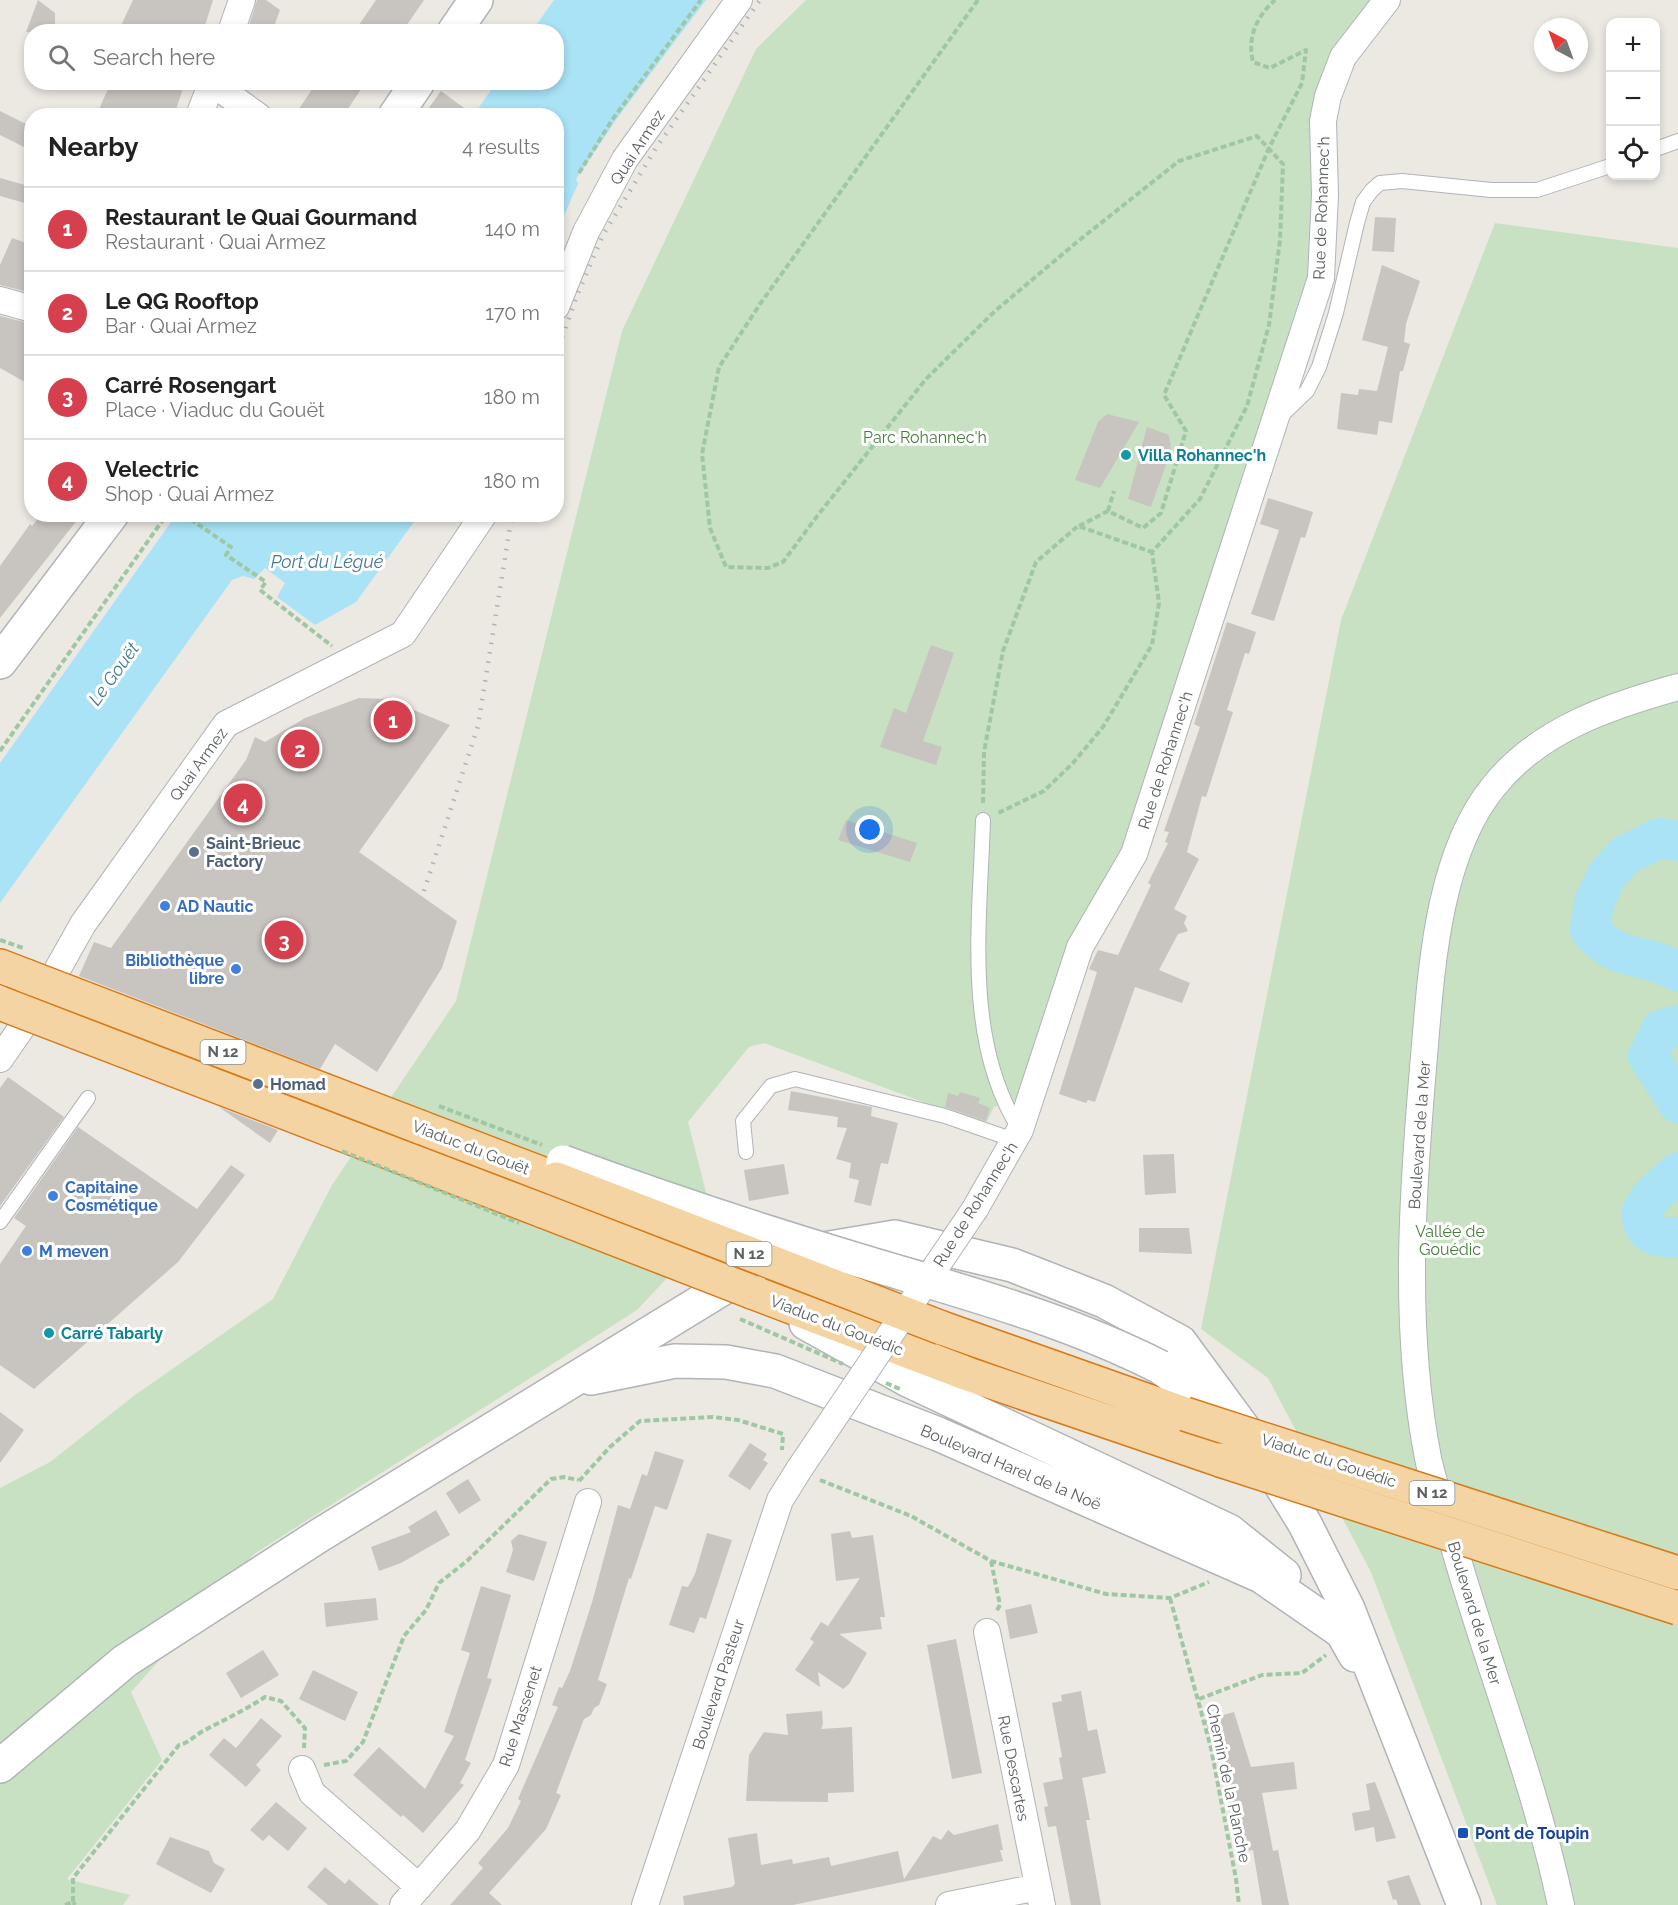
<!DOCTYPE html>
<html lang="en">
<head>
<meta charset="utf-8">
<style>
  :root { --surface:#fff; --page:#f6f6f6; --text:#222; --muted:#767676; --line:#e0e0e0; --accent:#d63f4e }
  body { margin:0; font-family:Raleway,sans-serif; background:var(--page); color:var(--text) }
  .controls { position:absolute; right:18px; top:18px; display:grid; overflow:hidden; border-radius:12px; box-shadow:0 3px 9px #0003 }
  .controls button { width:54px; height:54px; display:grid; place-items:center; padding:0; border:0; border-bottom:2px solid var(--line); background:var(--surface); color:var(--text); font:30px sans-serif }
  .compass { position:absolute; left:1534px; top:18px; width:54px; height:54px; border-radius:50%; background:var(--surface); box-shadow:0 3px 9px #0003; rotate:319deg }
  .you { position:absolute; left:870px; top:830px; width:21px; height:21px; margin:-15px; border:4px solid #fff; border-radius:50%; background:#1a73e8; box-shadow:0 0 0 9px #1a73e833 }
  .badge { display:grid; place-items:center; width:39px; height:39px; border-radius:50%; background:var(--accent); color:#fff; font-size:20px; font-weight:700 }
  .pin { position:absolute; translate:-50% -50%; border:3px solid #fff; box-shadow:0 2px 6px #0006 }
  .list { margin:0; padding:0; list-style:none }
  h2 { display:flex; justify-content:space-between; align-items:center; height:78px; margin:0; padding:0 24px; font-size:26px }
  h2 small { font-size:20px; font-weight:400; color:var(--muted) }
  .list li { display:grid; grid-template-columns:39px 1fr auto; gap:18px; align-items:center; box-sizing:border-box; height:84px; padding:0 24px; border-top:2px solid var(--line) }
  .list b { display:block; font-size:22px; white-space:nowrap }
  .list p { margin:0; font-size:20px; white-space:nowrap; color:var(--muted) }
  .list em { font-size:20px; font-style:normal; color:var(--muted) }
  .icon { flex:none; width:33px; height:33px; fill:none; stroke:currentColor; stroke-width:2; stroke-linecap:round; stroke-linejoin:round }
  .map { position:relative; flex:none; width:1678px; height:1905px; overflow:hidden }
  .search { position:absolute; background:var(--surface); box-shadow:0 3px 9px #0003; left:24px; top:24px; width:540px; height:66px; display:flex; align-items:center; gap:15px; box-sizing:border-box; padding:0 21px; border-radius:24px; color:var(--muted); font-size:22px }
  .panel { position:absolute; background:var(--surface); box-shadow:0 3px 9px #0003; left:24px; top:108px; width:540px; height:414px; border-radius:24px }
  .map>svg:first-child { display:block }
  .green { fill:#c7e1c2 }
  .water { fill:#aae2f6 }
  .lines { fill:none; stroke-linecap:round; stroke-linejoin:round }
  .river { stroke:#aae2f6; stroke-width:40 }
  .building { fill:#c8c4c0 }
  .service-casing { stroke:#b0b4b7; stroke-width:16 }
  .minor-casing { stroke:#b0b4b7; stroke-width:28 }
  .tertiary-casing { stroke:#b0b4b7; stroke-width:36 }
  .secondary-casing { stroke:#b0b4b7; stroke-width:36 }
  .trunk-casing { stroke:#d87a18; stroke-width:36 }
  .path { stroke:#9fc7a3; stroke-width:4; stroke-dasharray:6 3; stroke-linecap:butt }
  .service { stroke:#fff; stroke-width:14 }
  .minor { stroke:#fff; stroke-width:26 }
  .tertiary { stroke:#fff; stroke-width:33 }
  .secondary { stroke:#fff; stroke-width:33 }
  .trunk { stroke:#f4d4a2; stroke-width:33 }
  .rail { stroke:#b1b2b2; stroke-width:4.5; stroke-dasharray:1.5 8; stroke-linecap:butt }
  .minor-bridge-casing { stroke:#b0b4b7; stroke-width:28; stroke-linecap:butt }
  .secondary-bridge-casing { stroke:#b0b4b7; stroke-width:36; stroke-linecap:butt }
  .trunk-bridge-casing { stroke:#d87a18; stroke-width:36; stroke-linecap:butt }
  .path-bridge { stroke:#9fc7a3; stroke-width:4; stroke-dasharray:6 3; stroke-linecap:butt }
  .minor-bridge { stroke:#fff; stroke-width:26 }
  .secondary-bridge { stroke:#fff; stroke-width:33 }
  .trunk-bridge { stroke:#f4d4a2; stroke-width:33 }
  .culture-dot { fill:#0f9aa8; stroke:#fff; stroke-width:2 }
  .service-dot { fill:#5c6f8a; stroke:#fff; stroke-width:2 }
  .shop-dot { fill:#3f7fe0; stroke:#fff; stroke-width:2 }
  .transit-dot { fill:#1a4fb4; stroke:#fff; stroke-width:2 }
  .labels { text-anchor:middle; stroke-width:6; stroke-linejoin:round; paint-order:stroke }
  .shield { fill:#fff; stroke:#8c9091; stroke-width:1.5 }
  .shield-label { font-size:15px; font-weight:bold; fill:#5b6062 }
  .street-label { font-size:16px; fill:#5b6062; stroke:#fff }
  .park-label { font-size:16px; fill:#467f3d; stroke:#fff }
  .culture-label { font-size:16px; font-weight:bold; fill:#0d838f; stroke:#fff; text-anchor:start }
  .service-label { font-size:16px; font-weight:bold; fill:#4e5e75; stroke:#fff; text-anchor:start }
  .shop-label { font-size:16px; font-weight:bold; fill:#366cbe; stroke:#fff; text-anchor:start }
  .transit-label { font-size:16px; font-weight:bold; fill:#164399; stroke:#fff; text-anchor:start }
  .water-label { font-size:18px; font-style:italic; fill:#437995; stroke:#fff }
</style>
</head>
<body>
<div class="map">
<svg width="1678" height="1905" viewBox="0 0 1678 1905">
  <rect width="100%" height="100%" fill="#ece9e3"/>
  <path class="green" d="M806,0H1378L1321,81L1312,112L1316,199L1311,284L1128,839L1065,952L1018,1100L994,1107L985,1125L764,1043L749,1047L688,1122L715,1227L637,1310L254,1554L131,1692L162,1760L67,1879L130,1895L123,1905H0V1488L50,1462L135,1395L273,1299L332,1185L456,1001L622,331L756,49Z
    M1495,223L1678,248V1905H1497L1371,1572L1268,1378L1201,1329L1341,620Z"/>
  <path class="water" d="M554,0H706L618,117L576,179L578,184L557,231L556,116H473L496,83L556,82V32L532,31Z
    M176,515H419L356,602L315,625L277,597L285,583L265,568L254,579L243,576L232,580L0,903V763Z"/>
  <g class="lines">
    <path class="river" d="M1678,841L1660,838L1625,855L1607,875L1594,903L1590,930C1621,966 1643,950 1678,972
      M1678,1025L1661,1030L1648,1056L1678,1103
      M1678,1172L1651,1197L1641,1213C1644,1236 1657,1238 1678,1237"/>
  </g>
  <path class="building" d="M38,0L55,13V32H26Z
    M133,0H213L203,32H118Z
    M257,0H266L280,10L272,32H247Z
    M376,0H424L402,32H354Z
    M111,82H185L174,116H96Z
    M317,82H366L343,116H294Z
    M441,91L475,116H423Z
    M0,111L32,127V151L0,135Z
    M0,178L32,187V205L0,196Z
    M1375,217L1396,218L1394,252L1372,251Z
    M12,238L32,245V293L0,285V265Z
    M1382,265L1420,281L1406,324L1404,342L1410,344L1403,371H1400L1392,423L1379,421L1377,435L1337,429L1341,393L1358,395L1359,389L1377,391L1388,347L1362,340Z
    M0,316L32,324V386L0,368Z
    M1107,414L1139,422L1100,488L1075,480L1098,422Z
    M1147,427L1169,435L1171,450L1151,507L1128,499Z
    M1268,498L1313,512L1305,538L1301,537L1274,621L1251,614L1279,530L1260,524Z
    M42,514H82L0,618V566L30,524L32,526Z
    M1227,622L1256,632L1249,654L1245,653L1227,710L1233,712L1206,797L1202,796L1187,852L1199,859L1174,909L1187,916L1184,923L1188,931L1178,934L1159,970L1190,983L1182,1003L1135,987L1095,1102L1088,1100L1086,1103L1059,1094L1097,972L1089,969L1098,950L1118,955L1151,885L1148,883L1168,843L1165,842L1169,832L1164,831L1200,727L1194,724Z
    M931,645L954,653L923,741L942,747L936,765L880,747L894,708L906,713Z
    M359,698L387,699L450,725L359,852L457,921L442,968L377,1072L335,1044L320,1069L79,976L94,942L111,948L246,760L255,737L265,742L305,718Z
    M846,820L917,843L910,862L838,840Z
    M8,1077L64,1117L0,1206V1088Z
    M791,1091L872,1107L871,1116L898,1123L888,1164L881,1163L871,1206L854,1202L859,1180L849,1178L851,1163L836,1159L847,1128L837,1127L838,1117L788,1110Z
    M960,1092L980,1098L978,1103L990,1108L986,1121L945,1107L948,1093L958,1096Z
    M219,1107L278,1130L270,1143Z
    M78,1127L197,1209L231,1165L245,1175L178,1262L34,1389L0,1365V1264L26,1226L14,1218Z
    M1174,1154L1176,1193L1145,1195L1143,1155Z
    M784,1164L789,1194L749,1201L744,1170Z
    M1139,1228H1189L1192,1254L1139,1252Z
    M0,1412L24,1430L0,1463Z
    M750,1443L767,1454L763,1460L768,1463L750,1490L728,1476Z
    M655,1451L684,1460L667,1510L655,1506L631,1579L629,1578L598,1680L607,1684L599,1705L594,1708L591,1715L584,1719L556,1793L561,1795L546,1829L489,1893L502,1905H450L483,1868L478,1863L508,1828L521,1801L518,1799L558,1707L552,1705L559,1687L562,1688L570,1671L593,1599L618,1505L630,1509L642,1474L647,1476Z
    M468,1479L481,1500L459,1514L446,1493Z
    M436,1510L450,1535L401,1563L379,1571L371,1547L411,1532L408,1527Z
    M850,1531L852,1538L873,1535L885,1617H880L882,1629L839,1634L867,1653L849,1684L843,1689L818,1672L820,1687L795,1670L814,1642L810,1639L821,1622L828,1626L860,1578L836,1581L831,1534Z
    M707,1533L732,1540L706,1619L700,1617L694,1633L669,1625L682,1586L688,1587L695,1574Z
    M519,1534L547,1542L534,1581L506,1572L513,1550L511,1541Z
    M481,1586L511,1595L487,1678L492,1679L465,1760L471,1763L460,1783L464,1785L423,1833L403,1815L401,1817L353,1775L379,1747L425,1789L454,1736L444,1732L470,1653L461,1650Z
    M376,1598L378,1620L326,1627L324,1603Z
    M1031,1604L1038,1633L1010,1639L1005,1610Z
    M956,1639L982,1773L952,1779L927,1645Z
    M263,1650L279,1675L241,1698L226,1673Z
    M313,1670L358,1692L345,1721L299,1699Z
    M1081,1691L1088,1731L1097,1729L1106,1773L1082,1778L1090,1820H1086L1101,1905H1071L1056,1826L1048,1827L1044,1807L1048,1806L1043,1783L1063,1779L1059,1758L1062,1757L1052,1703L1062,1701L1061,1695Z
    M822,1711L823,1724L821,1729L852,1727L854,1792L828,1793V1802L746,1801L749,1755L764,1732L788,1735L786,1714Z
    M1234,1712L1251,1767L1294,1762L1297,1789L1262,1793L1273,1851L1278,1850L1289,1905H1262L1253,1850L1237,1853L1224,1778L1205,1720Z
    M261,1718L282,1736L256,1765L261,1770L246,1787L209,1755L224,1738L236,1748Z
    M1375,1782L1391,1824L1396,1838L1376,1842L1374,1827L1355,1831L1352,1813L1370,1810L1366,1784Z
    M276,1802L307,1828L288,1851L269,1835L263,1841L250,1830Z
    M998,1824L1003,1850H1000L1003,1861L793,1905H684L683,1896L732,1887L735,1884L728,1838L757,1833L761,1865L792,1859L793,1864L829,1857L831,1866L898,1851L904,1879L933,1836L941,1840L948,1830L954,1835Z
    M170,1837L209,1851L214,1863L225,1869L211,1893L156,1864Z
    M325,1867L345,1884L349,1879L379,1905H328L307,1887Z
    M1409,1875L1421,1905H1398L1396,1899L1393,1900L1387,1881Z"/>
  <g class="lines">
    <g class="service-casing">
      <path id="service" d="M1656,149L1678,141
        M1282,415L1307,391L1319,367L1336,313L1357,223L1363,202L1372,190L1380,183L1402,181L1491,190H1537L1610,166
        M983,820C980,921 963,1041 1020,1130
        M746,1152L743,1121L771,1086L795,1079L945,1116L1014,1140
        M0,1222L88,1098"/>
    </g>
    <g class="minor-casing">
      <path id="minor" d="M231,32L242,0
        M212,83L258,116
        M199,116L212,82
        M0,300L32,309
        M556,307L586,232L625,159L739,0
        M0,1059L38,1004L83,924L226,724L403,634L484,514
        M975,1209L1020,1130L1080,947L1134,854L1321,278L1325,195L1323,121L1328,96L1343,57L1387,0
        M987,1632L1042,1905
        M302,1769L312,1793L419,1887
        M403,1905L468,1830L506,1765L588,1502
        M645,1905L780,1500L800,1468
        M949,1905L1038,1887
        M1561,1905C1536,1787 1491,1673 1457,1557C1448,1524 1435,1491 1428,1458C1403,1329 1412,1198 1423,1068C1431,979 1435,858 1494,786C1540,729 1610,706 1678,687"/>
    </g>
    <g class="tertiary-casing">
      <path id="tertiary" d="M454,32L476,0
        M395,116L418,82
        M0,662L112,514"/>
    </g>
    <g class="secondary-casing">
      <path id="secondary" d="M812,1251L895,1237L1012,1265L1104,1301L1180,1342L1258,1448L1305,1524L1348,1609L1464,1905
        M806,1323L908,1380L1229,1531L1284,1575
        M1160,1367L1181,1382L1219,1430
        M591,1378L675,1361L726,1362L775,1371L938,1434L1261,1576L1342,1632L1355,1655
        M0,1766L125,1661L320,1535L751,1271"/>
    </g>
    <g class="trunk-casing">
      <path id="trunk" d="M0,966L26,976
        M420,1127L556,1179
        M328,1129L543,1211
        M752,1292L968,1374L1220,1460
        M942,1328L1185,1414"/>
    </g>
    <path class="path" d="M978,0L760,304L719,367L702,454L710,528L726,567L768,568L783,562L818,515L926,379L995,311L1077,242L1179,161L1257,136L1283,164L1280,240L1269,325L1247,406L1200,499L1152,552L1159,603L1152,645L1103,727L1073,763L1044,791L996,814
      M579,173L612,120L701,0
      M1108,511L1114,491
      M183,514L231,547L226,555L266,582L260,590L332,646
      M1079,526L1108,511L1143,528L1161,513L1186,431L1164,395L1269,148L1302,83L1306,50L1270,68L1253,62C1247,38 1256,17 1275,0
      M0,751L167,514
      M983,803L984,752L1003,651L1036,562L1078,526L1152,552
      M820,1480L911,1516L991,1561L1106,1594L1170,1598L1209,1582
      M579,1481L610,1447L640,1421L713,1417L738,1420L783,1434L782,1450
      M991,1561L1000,1605L996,1612
      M1170,1598L1211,1748L1236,1879L1239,1905
      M1199,1699L1262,1675L1302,1673L1326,1655
      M324,1765L346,1761L363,1742L404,1636L426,1610L439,1583L467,1561L551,1479L564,1477L578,1480
      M73,1902V1878L179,1745C189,1743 194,1736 203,1731C224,1720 245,1710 265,1697L281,1701L305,1728L304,1748
      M65,1905L73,1902L75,1905"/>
    <use href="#service" class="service"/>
    <use href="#minor" class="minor"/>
    <use href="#tertiary" class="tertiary"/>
    <use href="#secondary" class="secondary"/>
    <use href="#trunk" class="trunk"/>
    <path class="rail" d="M556,355L576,298L603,235L656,148L760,0
      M424,891L478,726L512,514"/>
    <g class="minor-bridge-casing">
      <path id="minor-bridge" d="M800,1468L975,1209"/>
    </g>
    <g class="secondary-bridge-casing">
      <path id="secondary-bridge" d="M563,1162C658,1197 754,1229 851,1258C956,1290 1061,1317 1160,1367"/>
    </g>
    <g class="trunk-bridge-casing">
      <path id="trunk-bridge" d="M26,976L420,1127
        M0,1003L328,1129
        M556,1179L942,1328
        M543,1211L752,1292
        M1185,1414L1678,1573
        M1220,1460L1678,1608"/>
    </g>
    <path class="path-bridge" d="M0,940L23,948
      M439,1106L542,1145
      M342,1151L519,1223
      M740,1319L843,1364
      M886,1383L902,1390"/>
    <use href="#minor-bridge" class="minor-bridge"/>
    <use href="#secondary-bridge" class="secondary-bridge"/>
    <use href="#trunk-bridge" class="trunk-bridge"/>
  </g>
  <g class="culture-dot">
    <circle cx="1126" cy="455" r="6"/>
    <circle cx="49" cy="1333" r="6"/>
  </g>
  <g class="service-dot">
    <circle cx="194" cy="852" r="6"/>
    <circle cx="258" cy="1084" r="6"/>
  </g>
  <g class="shop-dot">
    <circle cx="165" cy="906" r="6"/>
    <circle cx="236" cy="969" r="6"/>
    <circle cx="53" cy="1196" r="6"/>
    <circle cx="27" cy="1251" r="6"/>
  </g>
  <rect class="transit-dot" x="1457" y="1827" width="12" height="12" rx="3"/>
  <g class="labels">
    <g class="shield">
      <rect x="200.5" y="1040" width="45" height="24" rx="4.5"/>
      <rect x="726.5" y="1242" width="45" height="24" rx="4.5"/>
      <rect x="1409.5" y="1481" width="45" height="24" rx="4.5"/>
    </g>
    <g class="shield-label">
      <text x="223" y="1057">N 12</text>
      <text x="749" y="1259">N 12</text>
      <text x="1432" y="1498">N 12</text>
    </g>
    <g class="street-label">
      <text transform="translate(637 147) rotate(-57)" y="6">Quai Armez</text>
      <text transform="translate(1321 208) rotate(-88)" y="6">Rue de Rohannec'h</text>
      <text transform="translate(1165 760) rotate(-72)" y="6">Rue de Rohannec'h</text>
      <text transform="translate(198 764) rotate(-54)" y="6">Quai Armez</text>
      <text transform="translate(1419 1135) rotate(-86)" y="6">Boulevard de la Mer</text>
      <text transform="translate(471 1147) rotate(21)" y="6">Viaduc du Gouët</text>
      <text transform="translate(975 1204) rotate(-58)" y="6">Rue de Rohannec'h</text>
      <text transform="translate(837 1325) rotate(21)" y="6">Viaduc du Gouédic</text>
      <text transform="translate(1329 1460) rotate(18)" y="6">Viaduc du Gouédic</text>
      <text transform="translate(1011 1467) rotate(23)" y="6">Boulevard Harel de la Noë</text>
      <text transform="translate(1475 1613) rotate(73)" y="6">Boulevard de la Mer</text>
      <text transform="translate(718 1684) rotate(-72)" y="6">Boulevard Pasteur</text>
      <text transform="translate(520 1716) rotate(-72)" y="6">Rue Massenet</text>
      <text transform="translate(1014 1768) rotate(79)" y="6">Rue Descartes</text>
      <text transform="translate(1229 1783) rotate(78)" y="6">Chemin de la Planche</text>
    </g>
    <g class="park-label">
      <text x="925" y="443">Parc Rohannec'h</text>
      <text x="1450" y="1237">Vallée de<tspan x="1450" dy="18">Gouédic</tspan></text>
    </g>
    <g class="culture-label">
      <text x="1138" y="461">Villa Rohannec'h</text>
      <text x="61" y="1339">Carré Tabarly</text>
    </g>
    <g class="service-label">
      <text x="206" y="849">Saint-Brieuc<tspan x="206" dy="18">Factory</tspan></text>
      <text x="270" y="1090">Homad</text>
    </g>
    <g class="shop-label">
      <text x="177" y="912">AD Nautic</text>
      <text x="224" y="966" text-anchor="end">Bibliothèque<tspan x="224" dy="18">libre</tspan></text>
      <text x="65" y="1193">Capitaine<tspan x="65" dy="18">Cosmétique</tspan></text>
      <text x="39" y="1257">M meven</text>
    </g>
    <g class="transit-label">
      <text x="1475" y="1839">Pont de Toupin</text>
    </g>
    <g class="water-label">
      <text x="327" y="568">Port du Légué</text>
      <text transform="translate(114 674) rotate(-54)" y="6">Le Gouët</text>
    </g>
  </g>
</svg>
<div class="controls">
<button>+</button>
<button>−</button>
<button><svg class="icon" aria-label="locate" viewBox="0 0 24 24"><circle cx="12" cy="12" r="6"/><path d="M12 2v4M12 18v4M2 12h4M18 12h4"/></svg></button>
</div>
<svg class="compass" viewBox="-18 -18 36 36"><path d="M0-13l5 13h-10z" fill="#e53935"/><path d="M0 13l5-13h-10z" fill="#767676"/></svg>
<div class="you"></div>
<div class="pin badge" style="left:393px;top:720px">1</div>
<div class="pin badge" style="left:300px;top:749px">2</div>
<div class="pin badge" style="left:284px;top:940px">3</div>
<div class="pin badge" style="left:243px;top:803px">4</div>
<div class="search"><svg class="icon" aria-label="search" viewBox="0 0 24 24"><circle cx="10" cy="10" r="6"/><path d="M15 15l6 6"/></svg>Search here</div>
<section class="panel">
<h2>Nearby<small>4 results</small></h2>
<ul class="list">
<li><span class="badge">1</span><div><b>Restaurant le Quai Gourmand</b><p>Restaurant · Quai Armez</p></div><em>140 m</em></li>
<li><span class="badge">2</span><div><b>Le QG Rooftop</b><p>Bar · Quai Armez</p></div><em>170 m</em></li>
<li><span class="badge">3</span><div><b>Carré Rosengart</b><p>Place · Viaduc du Gouët</p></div><em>180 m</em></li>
<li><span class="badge">4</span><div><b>Velectric</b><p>Shop · Quai Armez</p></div><em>180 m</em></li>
</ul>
</section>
</div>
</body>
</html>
